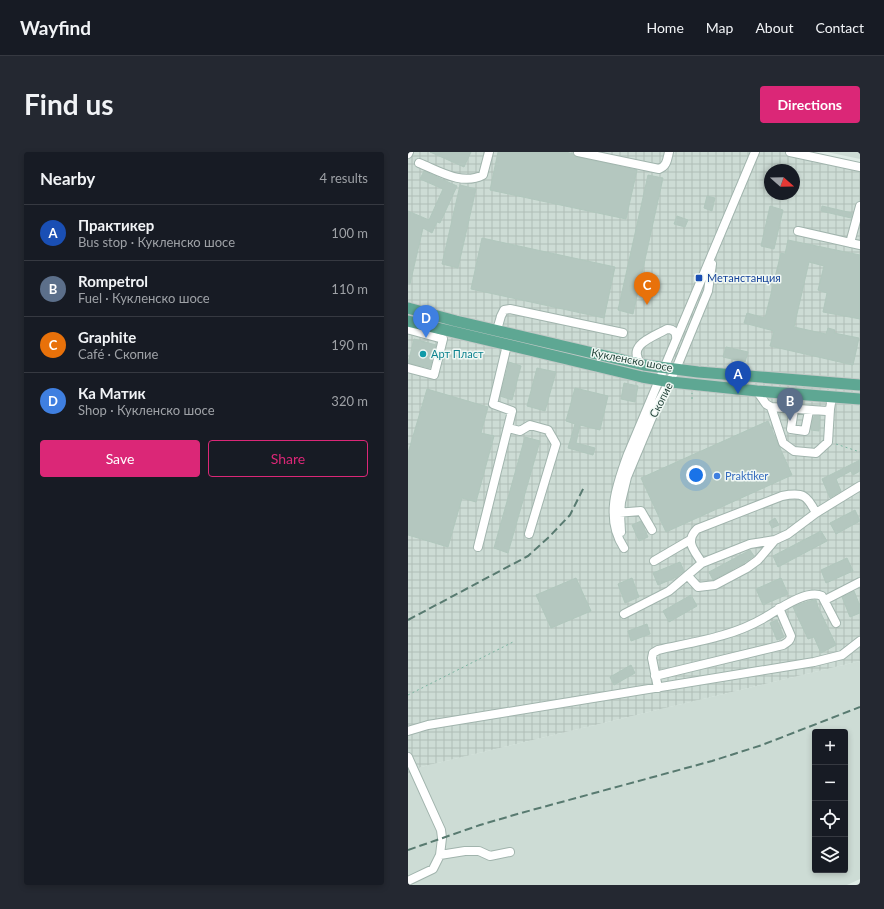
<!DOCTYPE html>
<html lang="en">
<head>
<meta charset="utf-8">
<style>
  :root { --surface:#171b24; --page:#242831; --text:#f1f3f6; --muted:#9ea1a6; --line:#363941; --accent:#db2777 }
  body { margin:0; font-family:Lato,sans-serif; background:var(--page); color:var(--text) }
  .controls { position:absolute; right:12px; bottom:12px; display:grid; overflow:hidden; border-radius:4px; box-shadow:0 2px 6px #0003 }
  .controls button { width:36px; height:36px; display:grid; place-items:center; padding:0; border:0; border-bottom:1px solid var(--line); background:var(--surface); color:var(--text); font:20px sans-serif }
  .compass { position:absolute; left:356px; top:12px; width:36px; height:36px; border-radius:50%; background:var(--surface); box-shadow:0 2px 6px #0003; rotate:110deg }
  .you { position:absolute; left:288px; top:323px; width:14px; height:14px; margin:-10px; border:3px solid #fff; border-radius:50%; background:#1a73e8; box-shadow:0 0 0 6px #1a73e833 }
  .badge { display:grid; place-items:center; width:26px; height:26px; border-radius:50%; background:var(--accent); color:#fff; font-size:13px; font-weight:700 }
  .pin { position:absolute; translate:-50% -33px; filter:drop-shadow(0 1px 2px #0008) }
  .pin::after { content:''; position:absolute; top:21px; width:14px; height:12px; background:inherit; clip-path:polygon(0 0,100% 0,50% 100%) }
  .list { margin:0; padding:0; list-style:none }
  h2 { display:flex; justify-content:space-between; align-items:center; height:52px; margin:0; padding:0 16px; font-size:17px }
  h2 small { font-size:13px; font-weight:400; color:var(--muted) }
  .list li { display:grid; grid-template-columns:26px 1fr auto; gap:12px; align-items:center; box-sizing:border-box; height:56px; padding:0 16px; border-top:1px solid var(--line) }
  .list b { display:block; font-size:15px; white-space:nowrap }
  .list p { margin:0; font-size:13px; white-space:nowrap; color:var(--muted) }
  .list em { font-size:13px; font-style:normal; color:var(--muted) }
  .actions { display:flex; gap:8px; padding:12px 16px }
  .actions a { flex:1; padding:9px 0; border:1px solid var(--accent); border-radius:4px; text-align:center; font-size:14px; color:var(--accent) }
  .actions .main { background:var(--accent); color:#fff }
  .icon { flex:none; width:22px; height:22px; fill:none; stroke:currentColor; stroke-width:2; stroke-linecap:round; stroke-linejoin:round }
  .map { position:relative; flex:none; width:452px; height:733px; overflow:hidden; border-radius:4px }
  header { display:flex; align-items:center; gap:24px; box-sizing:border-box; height:56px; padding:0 20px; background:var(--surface); border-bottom:1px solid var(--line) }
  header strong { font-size:19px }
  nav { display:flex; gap:22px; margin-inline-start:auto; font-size:14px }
  .intro { display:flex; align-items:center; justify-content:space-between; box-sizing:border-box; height:96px; padding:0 24px }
  h1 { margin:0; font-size:28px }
  .button { padding:10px 18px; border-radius:4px; background:var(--accent); color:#fff; font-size:14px; font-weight:700 }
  main { display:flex; gap:24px; padding:0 24px }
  aside { flex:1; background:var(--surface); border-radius:4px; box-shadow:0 2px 6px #0003 }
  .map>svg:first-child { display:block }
  .built { fill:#cddcd5; fill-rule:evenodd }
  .industrial { fill:url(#industrial-grid); fill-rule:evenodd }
  .building { fill:#b4c7bf; stroke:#b1c7bd }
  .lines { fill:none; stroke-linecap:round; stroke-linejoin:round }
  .minor-casing { stroke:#a1b4ad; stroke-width:10 }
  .major-casing { stroke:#c0c9c6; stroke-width:13 }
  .path { stroke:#7cb4a1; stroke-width:1; stroke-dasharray:2 3; stroke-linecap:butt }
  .minor { stroke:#fff; stroke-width:8 }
  .major { stroke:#5ea793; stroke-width:11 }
  .rail { stroke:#587a70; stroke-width:2; stroke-dasharray:8 4; stroke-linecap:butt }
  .transit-dot { fill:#1a4fb4; stroke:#f0f8f4; stroke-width:1.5 }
  .culture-dot { fill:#0f9aa8; stroke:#f0f8f4; stroke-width:1.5 }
  .shop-dot { fill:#3f7fe0; stroke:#f0f8f4; stroke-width:1.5 }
  .labels { text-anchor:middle; stroke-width:3; stroke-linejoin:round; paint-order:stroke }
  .transit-label { font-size:11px; fill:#164399; stroke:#f0f8f4; text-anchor:start }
  .culture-label { font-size:11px; fill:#0d838f; stroke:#f0f8f4; text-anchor:start }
  .street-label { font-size:11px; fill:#1e3e35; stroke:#f0f8f4 }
  .shop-label { font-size:11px; fill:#366cbe; stroke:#f0f8f4; text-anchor:start }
</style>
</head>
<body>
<header>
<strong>Wayfind</strong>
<nav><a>Home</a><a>Map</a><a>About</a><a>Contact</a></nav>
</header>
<div class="intro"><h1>Find us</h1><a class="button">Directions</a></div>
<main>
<aside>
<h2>Nearby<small>4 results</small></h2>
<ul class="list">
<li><span class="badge" style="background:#1a4fb4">A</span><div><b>Практикер</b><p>Bus stop · Кукленско шосе</p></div><em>100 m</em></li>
<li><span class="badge" style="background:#5c6f8a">B</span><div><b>Rompetrol</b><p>Fuel · Кукленско шосе</p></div><em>110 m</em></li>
<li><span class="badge" style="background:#e8710a">C</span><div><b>Graphite</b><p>Café · Скопие</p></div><em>190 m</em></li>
<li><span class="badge" style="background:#3f7fe0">D</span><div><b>Ка Матик</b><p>Shop · Кукленско шосе</p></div><em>320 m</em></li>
</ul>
<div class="actions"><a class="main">Save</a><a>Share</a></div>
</aside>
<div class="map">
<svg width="452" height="733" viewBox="0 0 452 733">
  <defs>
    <pattern id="industrial-grid" width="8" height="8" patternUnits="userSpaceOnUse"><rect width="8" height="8" fill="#cddcd5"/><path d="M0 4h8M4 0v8" fill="none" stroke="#b0beb7"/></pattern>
  </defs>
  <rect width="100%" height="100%" fill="#dfece6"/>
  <path class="built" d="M419,0H452V7Z
    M452,509V727L439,733H0V623L13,615ZM407,580H437V718H407Z"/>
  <path class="industrial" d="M0,0H384L452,15V509L13,615L0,623ZM362,18H386V42H362Z"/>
  <path class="building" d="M22,0H63L56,15Z
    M90,0H158L165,2L169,5L229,18L218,67L82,38Z
    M16,19L49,34L32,71L29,70L24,81L15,76L2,132H0V59L21,68L35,37L12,27Z
    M240,23L255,26L225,162L210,158Z
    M52,33L68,37L50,116L34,112Z
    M299,44L307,46L304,59L296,56Z
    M362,54L375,58L366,97L353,94Z
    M414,54L444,61L443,66L413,59Z
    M269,64L280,68L277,75L266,72Z
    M74,86L207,115L196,166L63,137Z
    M380,88L452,103V167L415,160L419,141L410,138L416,114L401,110L386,175L418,182L420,176L427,178L426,181L451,186L445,213L362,194L366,179L336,171L339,161L357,166L373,101L377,102Z
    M6,187L28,193L22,216L0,211Z
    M318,195L340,200L337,210L315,205Z
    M101,210L113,214L104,248L92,244Z
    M129,216L148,220L137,259L119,254Z
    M216,231L230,234L227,250L213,247Z
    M167,236L200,244L192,278L172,273L168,291L187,296L185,303L160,296L167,272L158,269Z
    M19,237L80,255L73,281L86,284L68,350L54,346L40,395L0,383V301Z
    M406,264H412L411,279L403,278Z
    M360,269L384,323L258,380L233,326Z
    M117,285L132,289L100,401L86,396Z
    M452,308V319L445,323L443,319L428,327L433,339L422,346L414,327Z
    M447,358L452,369L428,382L422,371Z
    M367,366L371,373L364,376L361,370Z
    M233,369L240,385L231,389L224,373Z
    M413,379L419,389L370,415L365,404Z
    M342,398L346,404L336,411L305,428L301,420Z
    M439,406L445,419L418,431L413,418Z
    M272,410L276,419L269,425L250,433L245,421Z
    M168,426L183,459L143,476L128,443Z
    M224,426L231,445L217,451L210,432Z
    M373,426L380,442L355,453L348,437Z
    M446,439L452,454V461L442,465L434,445Z
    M283,443L289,454L261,470L255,459Z
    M408,448L410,455L428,493L413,501L406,485L400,487L385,455L401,449Z
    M369,468L376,485L369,488L362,471Z
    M239,472L242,482L223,489L220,479Z
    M223,513L227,521L206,533L202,525Z"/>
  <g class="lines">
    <g class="minor-casing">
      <path id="minor" d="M170,0L251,17C259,14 259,8 261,0
        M382,0L452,15
        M0,2L1,0
        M11,11C31,19 54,34 75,23L81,0
        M390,79L452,93
        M442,91L452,54
        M89,178L93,164L96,158L102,157L215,181
        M233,212C218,193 245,185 259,177C266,177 269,181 268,188
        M0,216L26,223L35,187L2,178
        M349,239L358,252L363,255L418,259L422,257L424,245
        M363,255L375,291L386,299L408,301L420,290L422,257
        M386,257L383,277L397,279L401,259
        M100,276L112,279L122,273L140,278L148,292L121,382
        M208,361L233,359L244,378
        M213,380L212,362L213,350L219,325L250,251L268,217L300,139L304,112
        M70,395L104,259L85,252L99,193
        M216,396C196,366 209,332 220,302L347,0
        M246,409L282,388
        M294,411C287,399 276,390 289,377L374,344C395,340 399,343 408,361
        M280,424L290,435L307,433L339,416L350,408L367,388
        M417,448L452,430
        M216,462L261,439L294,411L342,392L367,388L380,382L408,361L452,334
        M247,524L375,493C380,490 382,489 383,484L371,456
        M250,536L244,506L245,501L250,498C285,490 324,485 356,466C370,458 398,437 414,444L428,471
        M0,579L20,573L406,510L434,503L452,489
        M0,605L28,667L33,678L34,686L32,703L25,717L0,729
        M32,703L57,699H71L82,704L102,700"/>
    </g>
    <g class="major-casing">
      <path id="major" d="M0,156L48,169L236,213L290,220L452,233
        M0,169L234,225L263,230L349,239L452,247"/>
    </g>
    <path class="path" d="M284,247V241
      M428,292L452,300
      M0,543L105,490"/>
    <use href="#minor" class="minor"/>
    <use href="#major" class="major"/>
    <path class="rail" d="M0,468L120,404L141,385L162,363L176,335
      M0,698L72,673L113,661L304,609L354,593L452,555"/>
  </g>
  <rect class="transit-dot" x="287" y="122" width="8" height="8" rx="2"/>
  <circle class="culture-dot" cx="15" cy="202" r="4"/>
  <circle class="shop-dot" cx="309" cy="324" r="4"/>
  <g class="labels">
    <g class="transit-label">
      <text x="299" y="130">Метанстанция</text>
    </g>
    <g class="culture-label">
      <text x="23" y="206">Арт Пласт</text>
    </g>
    <g class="street-label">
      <text transform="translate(224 208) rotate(11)" y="4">Кукленско шосе</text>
      <text transform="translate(253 248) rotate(-63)" y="4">Скопие</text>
    </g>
    <g class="shop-label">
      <text x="317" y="328">Praktiker</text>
    </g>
  </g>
</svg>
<div class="controls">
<button>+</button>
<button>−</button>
<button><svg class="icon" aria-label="locate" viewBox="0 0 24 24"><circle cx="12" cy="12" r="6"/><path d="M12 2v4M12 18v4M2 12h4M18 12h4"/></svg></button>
<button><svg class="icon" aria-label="layers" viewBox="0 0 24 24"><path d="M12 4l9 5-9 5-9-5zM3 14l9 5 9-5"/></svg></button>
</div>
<svg class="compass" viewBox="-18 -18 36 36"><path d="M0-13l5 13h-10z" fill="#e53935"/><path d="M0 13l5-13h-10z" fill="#9ea1a6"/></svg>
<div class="you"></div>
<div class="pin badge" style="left:330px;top:242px;background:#1a4fb4">A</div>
<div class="pin badge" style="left:382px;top:269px;background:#5c6f8a">B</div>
<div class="pin badge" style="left:239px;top:153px;background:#e8710a">C</div>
<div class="pin badge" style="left:18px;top:186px;background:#3f7fe0">D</div>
</div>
</main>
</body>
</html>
